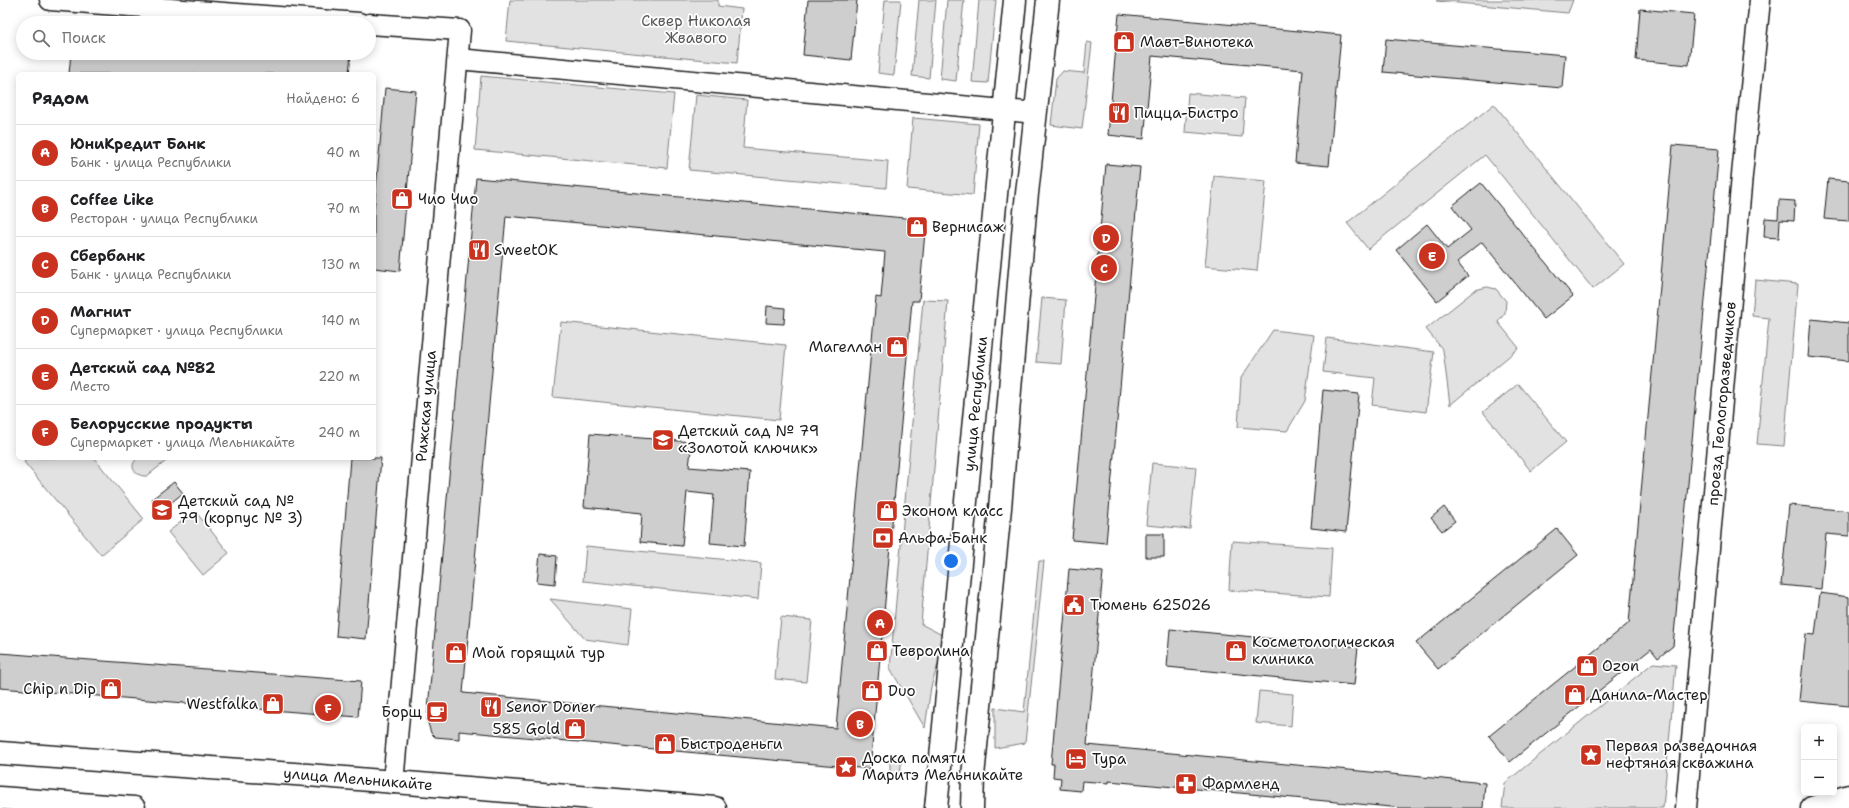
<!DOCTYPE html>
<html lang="ru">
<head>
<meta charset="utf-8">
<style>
  :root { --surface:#fff; --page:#f2f2f2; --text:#202124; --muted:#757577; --line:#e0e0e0; --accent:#c8321e }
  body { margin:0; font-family:"Shantell Sans",sans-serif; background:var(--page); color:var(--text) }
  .controls { position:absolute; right:12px; bottom:12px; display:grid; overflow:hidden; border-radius:6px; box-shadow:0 2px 10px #0003 }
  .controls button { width:36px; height:36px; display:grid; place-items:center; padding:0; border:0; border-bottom:1px solid var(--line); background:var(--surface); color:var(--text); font:20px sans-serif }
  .you { position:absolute; left:951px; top:561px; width:14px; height:14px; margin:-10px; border:3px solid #fff; border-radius:50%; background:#1a73e8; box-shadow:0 0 0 6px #1a73e833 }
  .badge { display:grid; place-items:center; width:26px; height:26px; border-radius:50%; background:var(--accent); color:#fff; font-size:13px; font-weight:700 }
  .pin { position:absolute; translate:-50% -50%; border:2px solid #fff; box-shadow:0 1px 4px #0006 }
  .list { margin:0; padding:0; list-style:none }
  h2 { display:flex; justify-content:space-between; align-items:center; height:52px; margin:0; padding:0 16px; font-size:17px }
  h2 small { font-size:13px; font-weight:400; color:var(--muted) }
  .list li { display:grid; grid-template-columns:26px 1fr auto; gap:12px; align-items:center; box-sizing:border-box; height:56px; padding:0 16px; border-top:1px solid var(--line) }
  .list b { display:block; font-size:15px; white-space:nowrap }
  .list p { margin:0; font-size:13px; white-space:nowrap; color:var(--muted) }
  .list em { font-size:13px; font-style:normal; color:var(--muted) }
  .icon { flex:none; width:22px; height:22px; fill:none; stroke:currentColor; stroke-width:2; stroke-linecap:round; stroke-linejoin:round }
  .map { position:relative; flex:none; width:1849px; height:808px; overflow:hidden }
  .search { position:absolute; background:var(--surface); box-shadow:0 2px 10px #0003; left:16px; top:16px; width:360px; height:44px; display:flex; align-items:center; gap:10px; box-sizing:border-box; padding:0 14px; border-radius:22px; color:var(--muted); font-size:15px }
  .panel { position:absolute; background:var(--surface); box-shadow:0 2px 10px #0003; left:16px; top:72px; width:360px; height:388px; border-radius:6px }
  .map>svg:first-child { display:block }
  .green { fill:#e2e2e2; stroke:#7f7f7f }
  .building { fill:#cecece; stroke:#1c1c1c; fill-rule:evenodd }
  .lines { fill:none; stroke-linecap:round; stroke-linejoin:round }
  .minor-casing { stroke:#1c1c1c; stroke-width:23 }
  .major-casing { stroke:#1c1c1c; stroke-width:25 }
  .minor { stroke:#fff; stroke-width:20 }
  .major { stroke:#fff; stroke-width:22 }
  .labels { text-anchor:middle; stroke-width:3.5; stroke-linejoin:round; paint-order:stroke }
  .park-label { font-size:15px; fill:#575757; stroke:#fff }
  .poi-label { font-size:15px; fill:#1c1c1c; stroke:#fff; text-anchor:start }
  .street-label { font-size:15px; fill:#1c1c1c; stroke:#fff }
</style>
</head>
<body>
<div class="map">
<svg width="1849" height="808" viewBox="0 0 1849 808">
  <rect width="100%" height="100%" fill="#fff"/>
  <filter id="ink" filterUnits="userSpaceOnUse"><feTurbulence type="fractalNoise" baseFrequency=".025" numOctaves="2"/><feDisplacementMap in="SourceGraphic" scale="8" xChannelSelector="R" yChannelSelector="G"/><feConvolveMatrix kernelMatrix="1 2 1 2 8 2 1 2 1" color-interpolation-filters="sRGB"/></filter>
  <g filter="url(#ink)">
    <path class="green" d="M510,0H718V6L742,9L737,63L506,41Z
      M885,0H901L894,75L878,73Z
      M919,0H936L929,78L912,76Z
      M947,0H964L956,81L940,79Z
      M979,0H996L988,83L972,82Z
      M1437,0H1573L1568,13L1436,1Z
      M1087,42L1092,43L1082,129L1051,125L1056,79L1063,71L1084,73Z
      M481,76L674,94L667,168L475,150Z
      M1188,93L1245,98L1242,137L1185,132Z
      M696,95L747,100L743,148L888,161L886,188L689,170Z
      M1494,104L1624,264L1593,289L1485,155L1368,249L1347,223Z
      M913,118L979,124L973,195L907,189Z
      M1214,176L1266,181L1257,271L1205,266Z
      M1755,280L1798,284L1784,446L1757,444L1769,318L1752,316Z
      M1487,287L1496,289L1506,301L1505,313L1498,322L1519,348L1450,405L1443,350L1426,329L1475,290Z
      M1042,298L1066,300L1061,364L1036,362Z
      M923,300L948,301L921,624L942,635L939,661L931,687L925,728L890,668Z
      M561,322L786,345L779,420L553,397Z
      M1273,330L1314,335L1305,401L1287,431L1238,427L1241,378Z
      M1327,338L1434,352L1426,412L1372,405L1375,378L1323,372Z
      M1518,384L1566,442L1531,471L1483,412Z
      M29,458H94L144,519L101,555L24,462Z
      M138,458H170L147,476C136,477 127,466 138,458Z
      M1152,463L1196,467L1190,529L1146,525Z
      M195,511L229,553L203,575L168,532Z
      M1232,541L1332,548L1329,597L1229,590Z
      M586,546L761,563L758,599L583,581Z
      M1039,561H1044L1025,743L995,748V708L1024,712Z
      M550,599L632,609L628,645L585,639Z
      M781,617L812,620L806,682L775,679Z
      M1653,663L1676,665L1663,808H1502L1505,783Z
      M1259,691L1293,694L1291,726L1256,723Z
      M899,754L902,755L900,776L890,775V762Z"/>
    <path class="building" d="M808,0H857L851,60L803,55Z
      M1640,9L1694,14L1689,65L1636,60Z
      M1119,14L1341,35L1329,166L1295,163L1303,70L1152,56L1144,139L1108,135Z
      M1386,39L1565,55L1562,88L1383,72Z
      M71,53H351L349,74H69Z
      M385,88L416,91L400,271L374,268V211Z
      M1673,145L1719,149L1673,646L1658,658L1651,649L1510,762L1489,736L1629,623Z
      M1106,164L1140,167L1106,543L1072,540Z
      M476,178L926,220L919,301H912L870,769L459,731V739L435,737L431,733L427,720ZM506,216L885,252L881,298L876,297L836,728L463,693Z
      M1828,179L1849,181V221L1824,219Z
      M1481,183L1573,296L1544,319L1482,242L1457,262L1468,276L1437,301L1396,250L1427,224L1447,249L1471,230L1452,206Z
      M1779,200L1795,201L1794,221L1780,220L1779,238L1764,237L1765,218L1778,219Z
      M767,306L785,308L784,324L766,323Z
      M1811,319L1849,323V361L1808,357Z
      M1323,390L1359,394L1346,532L1311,528Z
      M590,434L692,442L689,467L750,472L744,546L710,543L714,495L687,492L682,546L640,542L642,513L584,507Z
      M350,458H381L366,639L336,636Z
      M174,482L183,493L161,511L152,499Z
      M1789,505L1849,511V536L1826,534L1821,589L1781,585Z
      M1444,507L1455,521L1442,531L1431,518Z
      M1557,529L1578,555L1438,669L1416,643Z
      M1146,534H1164V557H1146Z
      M540,554L557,556L555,584L537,582Z
      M1069,569L1103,572L1087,745L1485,783L1483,808H1402L1109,781V783L1082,781L1081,791L1060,789L1061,778L1053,777L1054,764H1051Z
      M1820,593L1849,597V706L1799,701L1806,634L1815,635Z
      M1170,629L1358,647L1354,685L1167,667Z
      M0,653L361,681L358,717L0,688Z"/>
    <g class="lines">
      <g class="minor-casing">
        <g id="minor">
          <path d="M50,0L359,23"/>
          <path d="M369,24L460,30L393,783"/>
          <path d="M458,59L1036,113"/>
          <path id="s1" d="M1686,808L1742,175L1760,0"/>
        </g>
      </g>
      <g class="major-casing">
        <g id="major">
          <path id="s2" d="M0,753L308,775L715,808"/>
          <path d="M0,798L134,808"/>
          <path id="s3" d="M936,808L1015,0"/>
          <path d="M972,808L973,776L1000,508L1025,212L1048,0"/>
          <path d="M1812,808L1849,796"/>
        </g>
      </g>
      <use href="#minor" class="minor"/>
      <use href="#major" class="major"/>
    </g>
  </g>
  <defs>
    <g id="shop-square" transform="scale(1.15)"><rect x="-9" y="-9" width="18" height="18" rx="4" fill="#c8321e" stroke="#fff"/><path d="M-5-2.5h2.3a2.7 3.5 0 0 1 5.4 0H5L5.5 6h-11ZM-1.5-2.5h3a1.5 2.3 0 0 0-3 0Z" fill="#fff"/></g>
    <g id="restaurant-square" transform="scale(1.15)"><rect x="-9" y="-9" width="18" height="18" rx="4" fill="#c8321e" stroke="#fff"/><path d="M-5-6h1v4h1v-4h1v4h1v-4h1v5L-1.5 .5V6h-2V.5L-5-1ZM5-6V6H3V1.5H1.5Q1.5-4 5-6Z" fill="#fff"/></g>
    <g id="school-square" transform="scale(1.15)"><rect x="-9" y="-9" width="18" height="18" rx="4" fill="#c8321e" stroke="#fff"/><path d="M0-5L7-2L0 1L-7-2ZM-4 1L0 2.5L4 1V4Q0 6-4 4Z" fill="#fff"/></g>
    <g id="bank-square" transform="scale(1.15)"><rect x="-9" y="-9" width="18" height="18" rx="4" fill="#c8321e" stroke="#fff"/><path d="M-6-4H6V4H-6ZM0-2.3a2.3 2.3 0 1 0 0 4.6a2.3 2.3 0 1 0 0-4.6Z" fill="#fff"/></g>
    <g id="civic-square" transform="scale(1.15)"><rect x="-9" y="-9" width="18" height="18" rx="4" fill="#c8321e" stroke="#fff"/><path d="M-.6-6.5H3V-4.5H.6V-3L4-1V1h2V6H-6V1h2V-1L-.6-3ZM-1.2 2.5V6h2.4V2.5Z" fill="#fff"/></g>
    <g id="cafe-square" transform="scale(1.15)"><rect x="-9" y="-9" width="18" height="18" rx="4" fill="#c8321e" stroke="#fff"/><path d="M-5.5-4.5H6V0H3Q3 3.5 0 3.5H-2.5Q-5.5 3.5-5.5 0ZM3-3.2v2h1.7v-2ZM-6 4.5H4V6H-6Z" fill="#fff"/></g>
    <g id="sight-square" transform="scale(1.15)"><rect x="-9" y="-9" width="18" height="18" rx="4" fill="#c8321e" stroke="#fff"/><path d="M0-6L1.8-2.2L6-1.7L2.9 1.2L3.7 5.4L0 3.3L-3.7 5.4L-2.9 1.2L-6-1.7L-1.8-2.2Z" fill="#fff"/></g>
    <g id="hotel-square" transform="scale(1.15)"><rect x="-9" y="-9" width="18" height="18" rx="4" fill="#c8321e" stroke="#fff"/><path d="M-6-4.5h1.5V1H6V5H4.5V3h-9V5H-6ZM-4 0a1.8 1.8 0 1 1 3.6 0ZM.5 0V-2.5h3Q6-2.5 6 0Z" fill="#fff"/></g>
    <g id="pharmacy-square" transform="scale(1.15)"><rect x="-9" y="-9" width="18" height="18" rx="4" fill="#c8321e" stroke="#fff"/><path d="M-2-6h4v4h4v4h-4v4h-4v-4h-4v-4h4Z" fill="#fff"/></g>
  </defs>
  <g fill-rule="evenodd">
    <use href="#shop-square" x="1124" y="42"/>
    <use href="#restaurant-square" x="1119" y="113"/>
    <use href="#shop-square" x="402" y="199"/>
    <use href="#shop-square" x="917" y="227"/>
    <use href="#restaurant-square" x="479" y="250"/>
    <use href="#shop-square" x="897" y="347"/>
    <use href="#school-square" x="663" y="440"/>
    <use href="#school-square" x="162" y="510"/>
    <use href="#shop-square" x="887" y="511"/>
    <use href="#bank-square" x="883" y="538"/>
    <use href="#civic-square" x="1074" y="605"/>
    <use href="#shop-square" x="877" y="651"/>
    <use href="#shop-square" x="1236" y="651"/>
    <use href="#shop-square" x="456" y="653"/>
    <use href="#shop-square" x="1587" y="666"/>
    <use href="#shop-square" x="111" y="689"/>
    <use href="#shop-square" x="872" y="691"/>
    <use href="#shop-square" x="1575" y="695"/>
    <use href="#shop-square" x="273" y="704"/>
    <use href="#restaurant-square" x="491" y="707"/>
    <use href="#cafe-square" x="437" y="712"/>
    <use href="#shop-square" x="575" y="729"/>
    <use href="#shop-square" x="665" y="744"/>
    <use href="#sight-square" x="1591" y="755"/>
    <use href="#hotel-square" x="1076" y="759"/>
    <use href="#sight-square" x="846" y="767"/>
    <use href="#pharmacy-square" x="1186" y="784"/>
  </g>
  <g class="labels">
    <g class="park-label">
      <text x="696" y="26">Сквер Николая<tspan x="696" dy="17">Жвавого</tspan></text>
    </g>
    <g class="poi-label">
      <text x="1140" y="47">Мавт-Винотека</text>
      <text x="1134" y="118">Пицца-Бистро</text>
      <text x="418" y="204">Чио Чио</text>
      <text x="932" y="232">Вернисаж</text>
      <text x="494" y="255">SweetOK</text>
      <text x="882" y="352" text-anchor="end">Магеллан</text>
      <text x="678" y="436">Детский сад № 79<tspan x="678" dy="17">«Золотой ключик»</tspan></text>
      <text x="178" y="506">Детский сад №<tspan x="178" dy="17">79 (корпус № 3)</tspan></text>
      <text x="902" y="516">Эконом класс</text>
      <text x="898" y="543">Альфа-Банк</text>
      <text x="1090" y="610">Тюмень 625026</text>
      <text x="1252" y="647">Косметологическая<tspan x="1252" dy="17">клиника</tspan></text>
      <text x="892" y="656">Тевролина</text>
      <text x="472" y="658">Мой горящий тур</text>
      <text x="1602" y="671">Ozon</text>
      <text x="96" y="694" text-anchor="end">Chip n Dip</text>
      <text x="888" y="696">Duo</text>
      <text x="1590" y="700">Данила-Мастер</text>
      <text x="258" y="709" text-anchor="end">Westfalka</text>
      <text x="506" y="712">Senor Doner</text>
      <text x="422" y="717" text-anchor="end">Борщ</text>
      <text x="560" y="734" text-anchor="end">585 Gold</text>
      <text x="680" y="749">Быстроденьги</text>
      <text x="1606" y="751">Первая разведочная<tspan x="1606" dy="17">нефтяная скважина</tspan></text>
      <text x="862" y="763">Доска памяти<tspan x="862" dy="17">Маритэ Мельникайте</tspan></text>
      <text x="1092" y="764">Тура</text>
      <text x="1202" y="789">Фармленд</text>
    </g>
    <g class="street-label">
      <text dy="5" stroke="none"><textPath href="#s3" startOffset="406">улица Республики</textPath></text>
      <text dy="5" stroke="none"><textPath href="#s1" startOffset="406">проезд Геологоразведчиков</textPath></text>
      <text transform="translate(426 406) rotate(-85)" y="5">Рижская улица</text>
      <text dy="5" stroke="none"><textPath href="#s2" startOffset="359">улица Мельникайте</textPath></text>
    </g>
  </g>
</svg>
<div class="controls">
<button>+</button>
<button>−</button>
</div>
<div class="you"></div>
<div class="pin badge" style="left:880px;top:623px">A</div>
<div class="pin badge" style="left:860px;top:724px">B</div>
<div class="pin badge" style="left:1104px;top:268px">C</div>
<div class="pin badge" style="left:1106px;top:238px">D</div>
<div class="pin badge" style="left:1432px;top:256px">E</div>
<div class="pin badge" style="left:328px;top:708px">F</div>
<div class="search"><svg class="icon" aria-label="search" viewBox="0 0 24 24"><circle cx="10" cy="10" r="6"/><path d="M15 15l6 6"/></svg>Поиск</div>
<section class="panel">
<h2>Рядом<small>Найдено: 6</small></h2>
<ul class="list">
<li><span class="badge">A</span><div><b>ЮниКредит Банк</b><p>Банк · улица Республики</p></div><em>40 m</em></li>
<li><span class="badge">B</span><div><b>Coffee Like</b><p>Ресторан · улица Республики</p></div><em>70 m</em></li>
<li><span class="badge">C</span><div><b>Сбербанк</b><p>Банк · улица Республики</p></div><em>130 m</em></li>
<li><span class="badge">D</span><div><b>Магнит</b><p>Супермаркет · улица Республики</p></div><em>140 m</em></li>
<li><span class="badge">E</span><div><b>Детский сад №82</b><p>Место</p></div><em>220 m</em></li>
<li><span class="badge">F</span><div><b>Белорусские продукты</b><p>Супермаркет · улица Мельникайте</p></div><em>240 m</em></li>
</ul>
</section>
</div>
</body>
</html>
